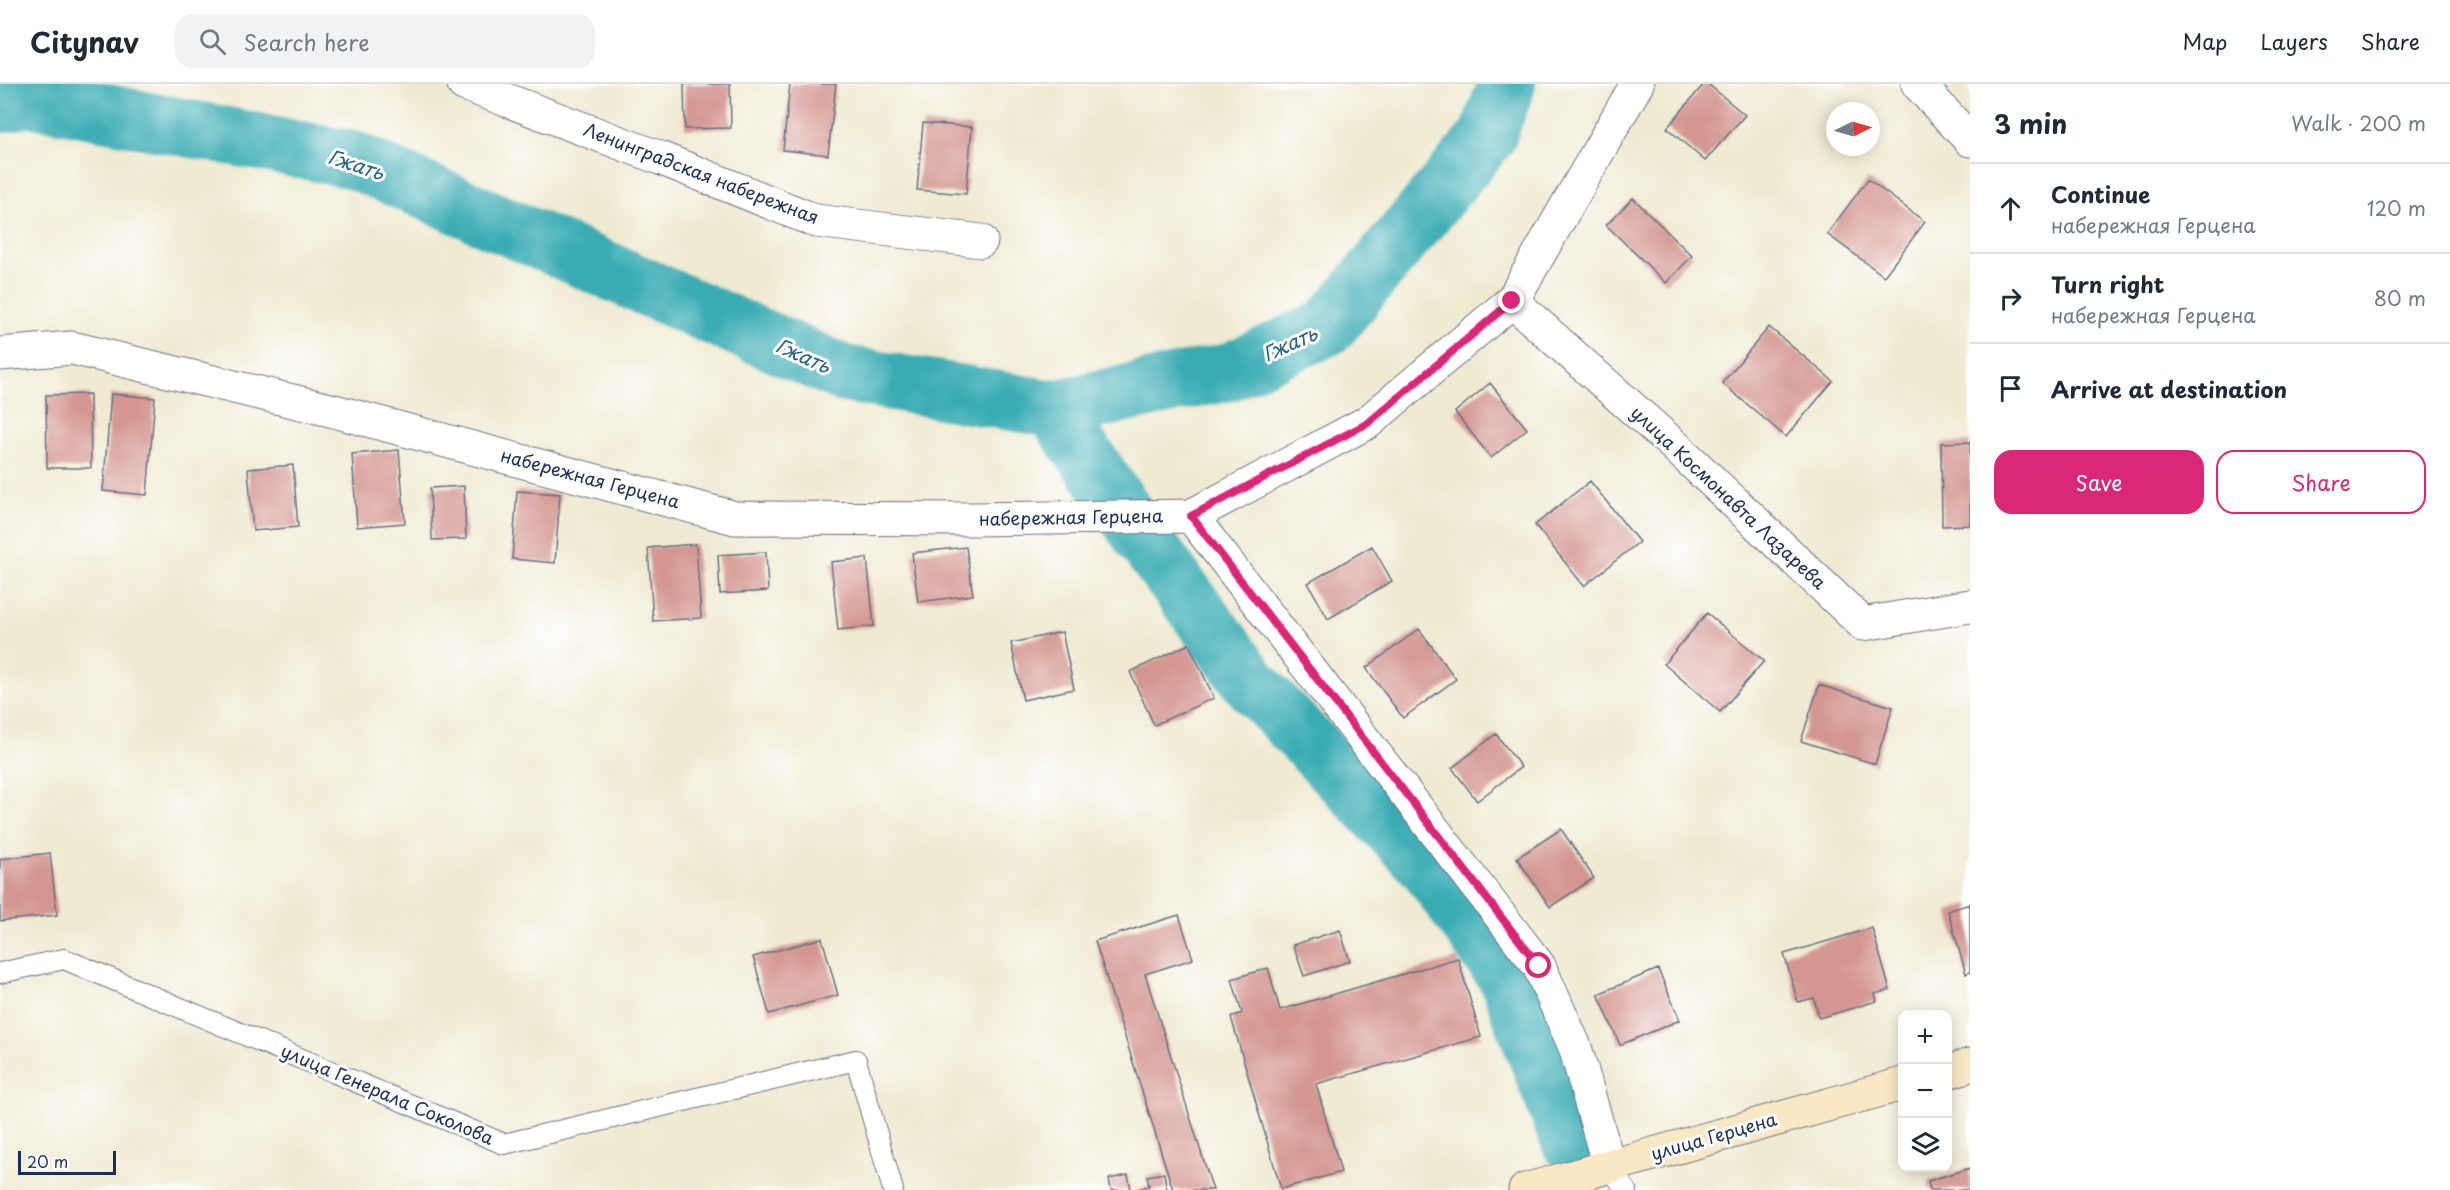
<!DOCTYPE html>
<html lang="en">
<head>
<meta charset="utf-8">
<style>
  :root { --surface:#fff; --page:#f2f2f3; --text:#1f2937; --muted:#747a83; --line:#e0e1e3; --accent:#db2777 }
  body { margin:0; font-family:"Playpen Sans",sans-serif; background:var(--page); color:var(--text) }
  .controls { position:absolute; right:18px; bottom:18px; display:grid; overflow:hidden; border-radius:12px; box-shadow:0 3px 15px #0003 }
  .controls button { width:54px; height:54px; display:grid; place-items:center; padding:0; border:0; border-bottom:2px solid var(--line); background:var(--surface); color:var(--text); font:30px sans-serif }
  .compass { position:absolute; left:1826px; top:18px; width:54px; height:54px; border-radius:50%; background:var(--surface); box-shadow:0 3px 15px #0003; rotate:85deg }
  .scale { position:absolute; left:18px; bottom:15px; width:98px; box-sizing:border-box; padding-left:6px; border:3px solid #1b2f5e; border-top:0; font-size:16px; line-height:21px; white-space:nowrap; color:#1b2f5e; -webkit-text-stroke:4px #fff; paint-order:stroke }
  .stop { position:absolute; width:18px; height:18px; margin:-14px; border:4px solid #db2777; border-radius:50%; background:#fff }
  .stop.end { background:#db2777; border-color:#fff; box-shadow:0 2px 6px #0008 }
  .list { margin:0; padding:0; list-style:none }
  h2 { display:flex; justify-content:space-between; align-items:center; height:78px; margin:0; padding:0 24px; font-size:26px }
  h2 small { font-size:20px; font-weight:400; color:var(--muted) }
  .list li { display:grid; grid-template-columns:39px 1fr auto; gap:18px; align-items:center; box-sizing:border-box; height:90px; padding:0 24px; border-top:2px solid var(--line) }
  .list b { display:block; font-size:22px; white-space:nowrap }
  .list p { margin:0; font-size:20px; white-space:nowrap; color:var(--muted) }
  .list em { font-size:20px; font-style:normal; color:var(--muted) }
  .actions { display:flex; gap:12px; padding:18px 24px }
  .actions a { flex:1; padding:14px 0; border:2px solid var(--accent); border-radius:18px; text-align:center; font-size:21px; color:var(--accent) }
  .actions .main { background:var(--accent); color:#fff }
  .icon { flex:none; width:33px; height:33px; fill:none; stroke:currentColor; stroke-width:2; stroke-linecap:round; stroke-linejoin:round }
  .map { position:relative; flex:none; width:1970px; height:1106px; overflow:hidden }
  header { display:flex; align-items:center; gap:36px; box-sizing:border-box; height:84px; padding:0 30px; background:var(--surface); border-bottom:2px solid var(--line) }
  header strong { font-size:28px }
  nav { display:flex; gap:33px; margin-inline-start:auto; font-size:21px }
  .search { width:420px; height:54px; background:var(--page); display:flex; align-items:center; gap:15px; box-sizing:border-box; padding:0 21px; border-radius:18px; color:var(--muted); font-size:22px }
  main { display:flex }
  aside { flex:1; background:var(--surface) }
  .map>svg:first-child { display:block }
  .lines { fill:none; stroke-linecap:round; stroke-linejoin:round }
  .river { stroke:#39abb3; stroke-width:58 }
  .building { fill:#d49690 }
  .lane-casing { stroke:#657086; stroke-width:22 }
  .street-casing { stroke:#657086; stroke-width:35 }
  .secondary-casing { stroke:#657086; stroke-width:35 }
  .lane { stroke:#fff; stroke-width:20 }
  .street { stroke:#fff; stroke-width:33 }
  .secondary { stroke:#fae7c3; stroke-width:33 }
  .route { stroke:#db2777; stroke-width:8 }
  .labels { text-anchor:middle; stroke-width:6; stroke-linejoin:round; paint-order:stroke }
  .street-label { font-size:18px; fill:#1b2f5e; stroke:#fff }
  .water-label { font-size:20px; font-style:italic; fill:#276180; stroke:#fff }
</style>
</head>
<body>
<header>
<strong>Citynav</strong>
<div class="search"><svg class="icon" aria-label="search" viewBox="0 0 24 24"><circle cx="10" cy="10" r="6"/><path d="M15 15l6 6"/></svg>Search here</div>
<nav><a>Map</a><a>Layers</a><a>Share</a></nav>
</header>
<main>
<div class="map">
<svg width="1970" height="1106" viewBox="0 0 1970 1106">
  <rect width="100%" height="100%" fill="#fff"/>
  <filter id="ink" filterUnits="userSpaceOnUse"><feTurbulence type="fractalNoise" baseFrequency=".0167" numOctaves="2"/><feDisplacementMap in="SourceGraphic" scale="12" xChannelSelector="R" yChannelSelector="G"/><feConvolveMatrix kernelMatrix="1 2 1 2 8 2 1 2 1" color-interpolation-filters="sRGB"/></filter>
  <filter id="wash" filterUnits="userSpaceOnUse"><feTurbulence type="fractalNoise" baseFrequency=".008" numOctaves="4" result="noise"/><feDisplacementMap in="SourceGraphic" scale="24" xChannelSelector="R" yChannelSelector="G"/><feGaussianBlur stdDeviation="1.35" result="paint"/><feColorMatrix in="noise" values="0 0 0 0 0 0 0 0 0 0 0 0 0 0 0 0 0 1.4 0 .05"/><feComposite in="paint" operator="in"/></filter>
  <g filter="url(#wash)">
    <rect width="100%" height="100%" fill="#efead1"/>
    <g class="lines">
      <path class="river" d="M0,20L29,14L354,76L845,290L1053,325L1229,288L1328,243L1487,53L1507,0
        M1053,325L1142,453L1251,599L1428,783L1507,893L1569,1056"/>
    </g>
    <g id="blocks">
      <path class="building" d="M684,0H730L731,44L685,45Z
        M790,0H836L828,71L783,66Z
        M1704,0H1708L1745,31L1705,77L1667,44Z
        M923,39L972,43L966,110L917,106Z
        M1868,95L1925,138L1884,192L1827,150Z
        M1633,114L1692,172L1666,199L1606,141Z
        M1769,243L1833,297L1786,353L1722,299Z
        M1490,299L1527,345L1491,374L1455,328Z
        M90,310L91,384H47L46,311Z
        M111,310L155,314L147,411L103,407Z
        M1970,358V441L1942,442L1941,359Z
        M399,366L405,439L357,443L352,370Z
        M293,381L298,443L253,447L248,385Z
        M1590,397L1639,458L1584,502L1535,441Z
        M464,402L466,455L432,456L430,404Z
        M517,407L560,410L555,479L512,475Z
        M696,460L701,534L653,537L648,464Z
        M1372,462L1392,497L1328,535L1308,499Z
        M966,463L973,511L918,518L912,469Z
        M766,468L768,507L720,510L718,471Z
        M867,474L874,542L838,546L831,478Z
        M1707,529L1764,577L1720,628L1664,580Z
        M1419,545L1456,595L1403,634L1366,584Z
        M1062,548L1074,605L1023,616L1011,559Z
        M1189,560L1214,614L1154,641L1130,588Z
        M1819,601L1893,623L1875,680L1801,657Z
        M1496,650L1521,683L1477,717L1452,684Z
        M1561,745L1594,794L1550,823L1517,774Z
        M50,769L57,831L0,837V775Z
        M1970,820V888L1966,890L1948,827Z
        M1179,831L1193,875L1145,890L1213,1106H1173L1095,857Z
        M1872,844L1890,906L1875,910L1877,917L1819,934L1814,914L1798,918L1784,870Z
        M1340,846L1350,877L1304,892L1293,861Z
        M822,854L838,911L769,930L753,873Z
        M1458,874L1481,953L1316,1000L1341,1088L1281,1105L1231,933L1242,929L1232,895L1268,884L1280,926Z
        M1658,885L1680,936L1620,961L1598,910Z
        M1970,1084V1106H1930L1928,1097Z
        M1164,1089L1167,1106H1133L1149,1102L1147,1092Z
        M1128,1091L1131,1106H1111L1109,1095Z"/>
    </g>
  </g>
  <g filter="url(#ink)">
    <use href="#blocks" fill-opacity="0" stroke="#657086" stroke-width="1.5"/>
    <g class="lines">
      <g class="lane-casing">
        <path id="lane" d="M0,889L64,875L504,1060L856,976L893,1106
          M1609,1082L1626,1106"/>
      </g>
      <g class="street-casing">
        <path id="street" d="M464,0L660,74L816,137L981,157
          M1918,0L1970,56
          M1512,217L1676,363L1863,540L1970,522
          M0,270L72,264L334,327L735,434L973,435L1191,432L1368,338L1512,217L1637,0
          M1191,432L1539,882L1575,963L1609,1082"/>
      </g>
      <g class="secondary-casing">
        <path id="secondary" d="M1948,988L1970,981
          M1525,1106L1902,1000"/>
      </g>
      <use href="#lane" class="lane"/>
      <use href="#street" class="street"/>
      <use href="#secondary" class="secondary"/>
    </g>
  </g>
  <g class="lines" filter="url(#ink)">
    <path class="route" d="M1512,217L1368,339L1191,432L1539,882"/>
  </g>
  <g class="labels">
    <g class="street-label">
      <text transform="translate(701 90) rotate(21)" y="6">Ленинградская набережная</text>
      <text transform="translate(590 395) rotate(15)" y="6">набережная Герцена</text>
      <text transform="translate(1728 414) rotate(43)" y="6">улица Космонавта Лазарева</text>
      <text transform="translate(1071 434) rotate(-1)" y="6">набережная Герцена</text>
      <text transform="translate(387 1011) rotate(23)" y="6">улица Генерала Соколова</text>
      <text transform="translate(1714 1053) rotate(-16)" y="6">улица Герцена</text>
    </g>
    <g class="water-label">
      <text transform="translate(356 81) rotate(18)" y="7">Гжать</text>
      <text transform="translate(1290 260) rotate(-24)" y="7">Гжать</text>
      <text transform="translate(803 272) rotate(24)" y="7">Гжать</text>
    </g>
  </g>
</svg>
<div class="controls">
<button>+</button>
<button>−</button>
<button><svg class="icon" aria-label="layers" viewBox="0 0 24 24"><path d="M12 4l9 5-9 5-9-5zM3 14l9 5 9-5"/></svg></button>
</div>
<svg class="compass" viewBox="-18 -18 36 36"><path d="M0-13l5 13h-10z" fill="#e53935"/><path d="M0 13l5-13h-10z" fill="#747a83"/></svg>
<div class="scale">20 m</div>
<div class="stop" style="left:1539px;top:882px"></div>
<div class="stop end" style="left:1512px;top:217px"></div>
</div>
<aside>
<h2>3 min<small>Walk · 200 m</small></h2>
<ul class="list">
<li><svg class="icon" aria-label="ahead" viewBox="0 0 24 24"><path d="M12 20V5M6 11l6-6 6 6"/></svg><div><b>Continue</b><p>набережная Герцена</p></div><em>120 m</em></li>
<li><svg class="icon" aria-label="right" viewBox="0 0 24 24"><path d="M7 20v-9h11M14 6l5 5-5 5"/></svg><div><b>Turn right</b><p>набережная Герцена</p></div><em>80 m</em></li>
<li><svg class="icon" aria-label="arrive" viewBox="0 0 24 24"><path d="M6 21V4h12l-3 4 3 4H6"/></svg><div><b>Arrive at destination</b></div></li>
</ul>
<div class="actions"><a class="main">Save</a><a>Share</a></div>
</aside>
</main>
</body>
</html>
